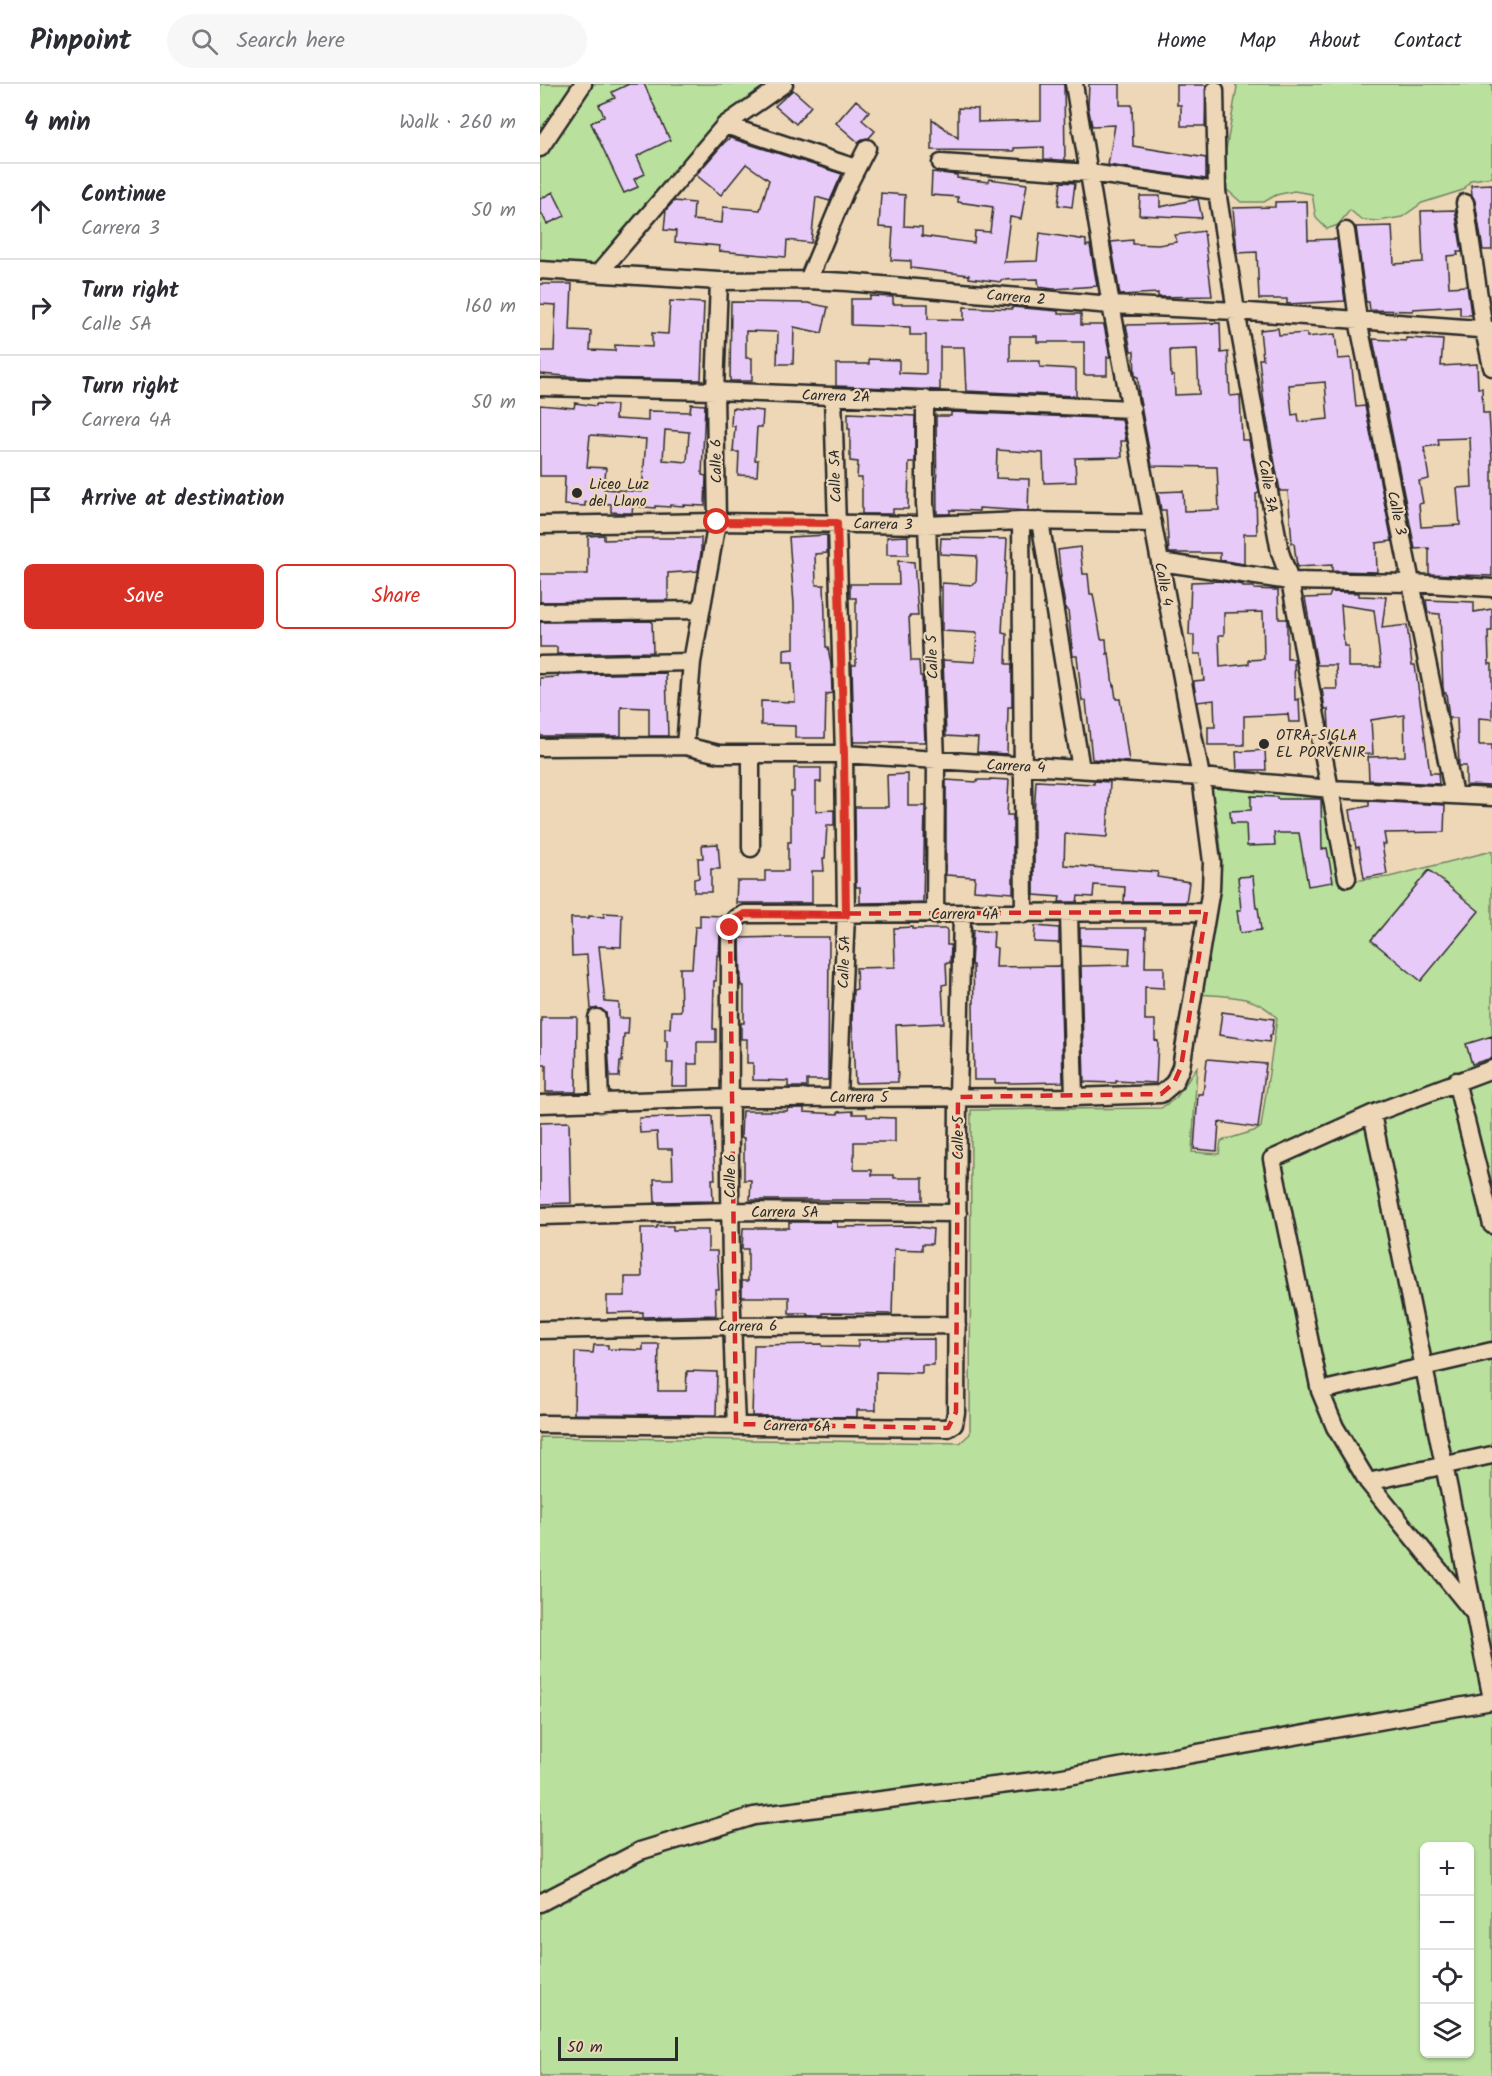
<!DOCTYPE html>
<html lang="en">
<head>
<meta charset="utf-8">
<style>
  :root { --surface:#fff; --page:#f7f7f7; --text:#2b2b33; --muted:#7c7c81; --line:#e1e1e2; --accent:#d93025 }
  body { margin:0; font-family:Kalam,sans-serif; background:var(--page); color:var(--text) }
  .controls { position:absolute; right:18px; bottom:18px; display:grid; overflow:hidden; border-radius:9px; box-shadow:0 2px 4px #0004 }
  .controls button { width:54px; height:54px; display:grid; place-items:center; padding:0; border:0; border-bottom:2px solid var(--line); background:var(--surface); color:var(--text); font:30px sans-serif }
  .scale { position:absolute; left:18px; bottom:15px; width:120px; box-sizing:border-box; padding-left:6px; border:3px solid #2b2b2b; border-top:0; font-size:16px; line-height:21px; white-space:nowrap; color:#2b2b2b; -webkit-text-stroke:4px #edd7b6; paint-order:stroke }
  .stop { position:absolute; width:18px; height:18px; margin:-14px; border:4px solid #d93025; border-radius:50%; background:#fff }
  .stop.end { background:#d93025; border-color:#fff; box-shadow:0 2px 6px #0008 }
  .list { margin:0; padding:0; list-style:none }
  h2 { display:flex; justify-content:space-between; align-items:center; height:78px; margin:0; padding:0 24px; font-size:26px }
  h2 small { font-size:20px; font-weight:400; color:var(--muted) }
  .list li { display:grid; grid-template-columns:39px 1fr auto; gap:18px; align-items:center; box-sizing:border-box; height:96px; padding:0 24px; border-top:2px solid var(--line) }
  .list b { display:block; font-size:22px; white-space:nowrap }
  .list p { margin:0; font-size:20px; white-space:nowrap; color:var(--muted) }
  .list em { font-size:20px; font-style:normal; color:var(--muted) }
  .actions { display:flex; gap:12px; padding:18px 24px }
  .actions a { flex:1; padding:14px 0; border:2px solid var(--accent); border-radius:9px; text-align:center; font-size:21px; color:var(--accent) }
  .actions .main { background:var(--accent); color:#fff }
  .icon { flex:none; width:33px; height:33px; fill:none; stroke:currentColor; stroke-width:2; stroke-linecap:round; stroke-linejoin:round }
  .map { position:relative; flex:none; width:952px; height:1992px; overflow:hidden }
  header { display:flex; align-items:center; gap:36px; box-sizing:border-box; height:84px; padding:0 30px; background:var(--surface); border-bottom:2px solid var(--line) }
  header strong { font-size:28px }
  nav { display:flex; gap:33px; margin-inline-start:auto; font-size:21px }
  .search { width:420px; height:54px; background:var(--page); display:flex; align-items:center; gap:15px; box-sizing:border-box; padding:0 21px; border-radius:33px; color:var(--muted); font-size:22px }
  main { display:flex }
  aside { flex:1; background:var(--surface) }
  .map>svg:first-child { display:block }
  .green { fill:#b9e19d; stroke:#728664; stroke-width:1.5; fill-rule:evenodd }
  .building { fill:#e8caf8; stroke:#2b2b2b; stroke-width:1.5; fill-rule:evenodd }
  .lines { fill:none; stroke-linecap:round; stroke-linejoin:round }
  .minor-casing { stroke:#2b2b2b; stroke-width:21 }
  .minor { stroke:#edd7b6; stroke-width:16 }
  .route { stroke:#d93025; stroke-width:8 }
  .marked { fill:none; stroke:#d62828; stroke-width:4.5; stroke-dasharray:12 8; stroke-linejoin:round }
  .poi-dot { fill:#2b2b2b; stroke:#edd7b6; stroke-width:2 }
  .labels { text-anchor:middle; stroke-width:4.5; stroke-linejoin:round; paint-order:stroke }
  .street-label { font-size:15px; fill:#2b2b2b; stroke:#edd7b6 }
  .poi-label { font-size:15px; fill:#2b2b2b; stroke:#edd7b6; text-anchor:start }
</style>
</head>
<body>
<header>
<strong>Pinpoint</strong>
<div class="search"><svg class="icon" aria-label="search" viewBox="0 0 24 24"><circle cx="10" cy="10" r="6"/><path d="M15 15l6 6"/></svg>Search here</div>
<nav><a>Home</a><a>Map</a><a>About</a><a>Contact</a></nav>
</header>
<main>
<aside>
<h2>4 min<small>Walk · 260 m</small></h2>
<ul class="list">
<li><svg class="icon" aria-label="ahead" viewBox="0 0 24 24"><path d="M12 20V5M6 11l6-6 6 6"/></svg><div><b>Continue</b><p>Carrera 3</p></div><em>50 m</em></li>
<li><svg class="icon" aria-label="right" viewBox="0 0 24 24"><path d="M7 20v-9h11M14 6l5 5-5 5"/></svg><div><b>Turn right</b><p>Calle 5A</p></div><em>160 m</em></li>
<li><svg class="icon" aria-label="right" viewBox="0 0 24 24"><path d="M7 20v-9h11M14 6l5 5-5 5"/></svg><div><b>Turn right</b><p>Carrera 4A</p></div><em>50 m</em></li>
<li><svg class="icon" aria-label="arrive" viewBox="0 0 24 24"><path d="M6 21V4h12l-3 4 3 4H6"/></svg><div><b>Arrive at destination</b></div></li>
</ul>
<div class="actions"><a class="main">Save</a><a>Share</a></div>
</aside>
<div class="map">
<svg width="952" height="1992" viewBox="0 0 952 1992">
  <rect width="100%" height="100%" fill="#edd7b6"/>
  <filter id="ink" filterUnits="userSpaceOnUse"><feTurbulence type="fractalNoise" baseFrequency=".0167" numOctaves="2"/><feDisplacementMap in="SourceGraphic" scale="12" xChannelSelector="R" yChannelSelector="G"/><feConvolveMatrix kernelMatrix="1 2 1 2 8 2 1 2 1" color-interpolation-filters="sRGB"/></filter>
  <g filter="url(#ink)">
    <path class="green" d="M0,0H229L179,35L56,180L0,178Z
      M695,0H952V93L931,96L923,106L882,119L862,133L839,137L822,136L810,126L798,141L787,145L776,134L772,110L754,107L736,111L724,118H701L686,105V66L697,3Z
      M671,704L784,710L801,798L849,793L952,767V1992H0V1353L420,1359L430,1350L431,1026L621,1024L636,1014L657,983L652,1068L679,1070L681,1057L717,1046L721,1043L737,934C716,910 685,912 656,910L676,813C689,779 676,739 671,704ZM884,1762H930V1970H884Z"/>
    <path class="building" d="M89,0H104L130,56L97,72L105,90L94,95L98,103L84,109L51,39L64,32L59,21L75,14L72,8Z
      M501,0H524L525,76L535,77L504,75V63L474,64V67L392,66V35L418,54V24L438,25V38L501,36Z
      M549,0H580V21H592L593,62L666,74V95L568,81L575,41L552,42L548,22Z
      M637,1H666L665,42H641V21H637Z
      M253,6L271,22L256,40L235,22Z
      M316,16L329,27L322,36L335,47L329,54L322,55L318,58L296,39Z
      M190,54L302,90L290,117L276,113L271,159L247,156L246,173L179,167L180,162L135,158L136,147L124,146L126,126L134,117L154,119L153,136L182,139L183,123L220,126L229,96L206,80L181,111L156,91L184,59Z
      M392,88L417,91V94L448,98L449,95L487,100L481,135L470,133L464,178L497,177L500,149L546,156V162L550,161L557,202L513,205L499,203L498,195L461,196V198L429,194V191L371,184V177L351,176L353,144L339,143L341,109L365,111L364,142L382,143V152L434,159L435,147L450,148L453,123L418,118V113L391,111Z
      M521,98L535,99L532,123L518,121Z
      M952,100V166H943L935,117L932,111L931,101Z
      M13,108L25,132L7,140L0,126V115Z
      M600,112H620V123L658,115L662,134L599,131Z
      M767,117L768,156L797,155L805,217L747,220V215H719L717,168L697,169L693,124L735,123V118Z
      M915,126L922,168H917L918,171L907,172L909,203L927,202L931,231H920V222L873,225V227L830,226L829,218H826L816,143L852,142L854,180L883,178L881,127Z
      M664,147L672,212L618,213V209L580,211L571,158L593,156V160L618,161L637,158L635,151Z
      M0,200H32L30,246L51,247L50,266L75,267V261L112,263V249L128,250L130,217L164,219L161,296L52,294L0,290V267H14L16,221L0,220Z
      M330,212L353,213V220H388V235L424,236V223L472,225V223L518,227V230H541V241H564L570,273H567V291H544V258H497V252H470V277H500V283L536,285V312L426,307L424,263H400V306L296,302V280H329V275L359,276V289L386,290V251H370V243L311,241V215H330Z
      M191,218L268,219L288,223L282,249L254,243L253,280H237L238,248L206,247V274H212V297H190Z
      M680,239L681,269L688,268L690,312L700,311L702,356H709L719,409L716,410L717,450H704V480L680,476V469H629L626,426H621L618,408L643,407L644,427L679,426L677,383L612,382L599,311L598,293L595,292L594,267H591L586,241ZM657,265L659,310L635,311L634,292H631L630,266Z
      M738,244L739,251L767,249V253L795,250L798,275L811,274L816,323L825,322L852,457L836,459L837,488L792,487V481L757,483L754,459H752L748,407H740L724,319L719,275H723L720,246ZM785,298L788,335L759,338L758,330L752,331L749,301Z
      M866,254L903,256L901,282L937,280L938,304H942L943,329H949L952,376V492L889,490V464L875,465L833,255L866,257ZM930,354L932,403L917,404L920,441L881,443L879,420L883,419L879,397L889,395L884,363L899,361L898,355Z
      M35,319L56,322V320L76,321L75,335L108,337V327L150,328L151,320L165,321L162,391L166,392L165,422L143,421V422L130,421V423L115,422V424L93,422L92,429H86L71,428V420L45,418V422L24,421L25,392H0V321L34,324ZM125,346L149,348L147,378L123,376ZM50,351L106,355L102,408L64,405L66,384L47,383Z
      M192,324L223,327L222,343H217L215,376H218L217,392L198,391L199,368H193L195,342H191Z
      M411,328L582,335L586,357H581L582,373L535,374L536,398L504,399L503,369L457,366L456,394L489,395L488,427L439,424V427L410,426V430H397L396,332H411Z
      M308,329L375,332V378H369L368,425H353V430H322V394H317L318,378L310,377V345H308Z
      M64,451V456L95,455V454H161V468L158,487L128,489V516L0,518V490H48V452Z
      M287,451V469L275,470L276,501H284L286,563H288L291,581L292,609L286,610L285,654H255V642L221,641V617L255,618L253,578H244V565L254,564V520L249,453Z
      M368,452V471H347V453Z
      M401,454L467,455L462,549L467,550L466,580H472V623H468L467,670L437,668L438,654L406,652L403,576L435,578L437,549L402,547V499L433,501V499H436L437,472L400,470Z
      M540,463L543,490H548L550,510H553L561,555H566L567,570L569,569L573,602L574,601L576,615H580L589,678L552,675L546,617H542L537,572H533L528,526H526L520,493H521L518,466Z
      M358,477L374,478L378,532H369L371,577H379L380,592H382L385,658H314L312,581H316V514H310V500H359Z
      M679,497L703,501V503H714V505L738,506L739,535H747V575H754L755,616L759,615L760,638H749L748,630L704,632V661H668V643H675L674,616L657,618L654,600V597L664,596L661,570H654V551H649L651,498ZM723,528L724,575L709,576V580L680,583L679,551H684V529Z
      M791,508L819,509V512L846,513L842,544L867,541L872,581H875L890,689H898L899,700L829,696L828,673L865,672L864,631L831,636L833,670L794,671L792,650L790,651L789,643L788,625H785L782,605H797L796,581H777L765,514L789,513ZM801,521L834,526L841,583H808V562H804Z
      M886,516L934,518V528L952,525V547H948L949,580H952V635L939,634V661H952V702L926,701V682H919L917,634H909L906,609H904L903,604L900,530L888,529Z
      M112,537L113,568L17,570V563H0V538Z
      M126,589L128,652H109V624L81,623V652H0V594L18,593V591Z
      M725,666L726,686H697L696,668Z
      M254,684H281V698H276V727L294,726V741H287L285,774H283L284,787H272V819H196L197,797H225V787H248V758H251V708H254Z
      M368,690V722H385L383,818L320,819V803H316L315,723H348L347,691Z
      M450,695L469,696L467,731H473V809L434,806L435,793L406,791V696L437,698L438,696H450Z
      M496,697L554,700V697L570,698L567,753L525,750L524,781L618,788L617,793L649,798L646,818H584L585,803L554,801L553,813L538,812L537,818H519L520,813L494,811V732Z
      M711,712L737,713V715H781L782,765L787,764L793,798L768,802L759,749H734L735,761L707,762L706,739H691L690,727L711,726Z
      M829,717L905,721L904,748L844,749L846,760H842L847,790L824,794L819,763L816,764L810,726L829,722Z
      M178,760L180,785H171V808H154V795L159,794L158,774H163L162,761Z
      M889,786L939,827L881,897L831,856Z
      M713,792L716,824H718L721,846L700,849L697,826H701L698,793Z
      M64,829L82,830L81,863L59,862L65,918L79,919V934H89L88,950H84L82,978H80L79,993H70L66,929L61,925H51L47,871L32,872L31,834H49V832L64,833Z
      M160,831L181,832L179,871H177L176,897H174L173,945H176V958H157V980H148V1002H132L133,979H127V957H125V944H130L131,927H141L140,884H152L155,843H160Z
      M495,842L519,844V859L494,858Z
      M372,843V845H407V861H411L410,879H406L407,900L402,901L404,939L356,941L358,998L315,999L312,937L313,906L317,905L316,884L355,883L354,844Z
      M540,844H606L605,883H624V904L605,903V936H615V956L618,957L616,999L576,997V999L544,998L541,882L589,881L590,864L540,861Z
      M433,846L454,848L453,863L457,864L456,883L520,882L523,998L474,999H455V996H434L433,919H434L433,881H431Z
      M240,853H289L288,996H267V1003H248V997L213,996V979H207V955H201V939H204V902H201L200,854Z
      M682,928L734,935L732,951H730L729,958L679,951Z
      M1,933H37L36,1008H6V981H1Z
      M952,952V974L932,980L926,960Z
      M667,975L726,980L718,1044L679,1038L677,1067L654,1065L658,1010H663Z
      M248,1024H264V1028L298,1030V1028L313,1027V1030H327V1033L355,1034V1058H314V1086H332V1091H354V1094H383V1116H210L211,1096H204V1054H201L202,1027H247Z
      M172,1032L175,1095H172L173,1117L115,1118L114,1095H133L132,1065H118L117,1048L100,1049L99,1034Z
      M29,1038L31,1119L0,1120V1039Z
      M249,1138H297V1143L373,1142L393,1145L392,1160H382V1166L354,1165L352,1230L283,1229V1231H267V1229H249V1213H202V1197H208V1165H202L203,1144H249Z
      M117,1142H133V1146H168V1167H177L179,1205H175L176,1231L103,1233V1228L67,1229V1212H85V1193H102L101,1144H117Z
      M394,1255V1281H382V1289L336,1288V1326H317V1333L212,1332L214,1261L282,1260V1262L318,1263V1256Z
      M103,1260H119L118,1307H146L147,1287L177,1288L176,1331L34,1330L35,1268L53,1269L54,1261H68V1265L103,1266Z"/>
    <g class="lines">
      <g class="minor-casing">
        <path id="minor" d="M675,6L677,107L696,227L740,468L750,497L807,794
          M185,41L316,84
          M0,64L43,0
          M401,79L550,89L677,107
          M925,119L944,246L952,283
          M806,147L818,236L914,711
          M0,186L179,197L268,196L307,198L571,221L696,227L952,246
          M59,189L185,41L244,0
          M268,196L306,105L327,64
          M0,303L175,307L592,325
          M293,312L304,670L306,831L298,1012
          M385,315V420L387,441L396,677L395,831
          M481,437L484,830
          M500,437L541,685
          M0,441L177,438L387,441L481,437L613,439
          M620,478L750,497L872,499L952,504
          M0,528L161,526
          M0,581L152,578
          M145,662L152,578L177,438L175,307L179,197
          M0,663L145,662L179,670H304L661,693L791,705L952,713
          M211,670V764
          M529,830L534,1013
          M57,934L60,1019
          M916,997L952,1141
          M0,1020L190,1014L534,1013L621,1010L634,999L641,983L671,805L672,778L661,693L571,221L534,0
          M832,1030L952,1615
          M0,1132L190,1127L418,1129
          M0,1246L191,1242L417,1241
          M780,1307L952,1267
          M0,1340L408,1344L414,1340L416,1328L418,1013L422,830
          M196,1340C188,1175 190,1009 190,844L195,835L205,830L666,828
          M828,1398L952,1371
          M934,1529L828,1398L795,1343L780,1307L732,1075L832,1030L952,985
          M0,1819L100,1767L214,1732L517,1694L952,1617"/>
      </g>
      <use href="#minor" class="minor"/>
    </g>
  </g>
  <g class="lines" filter="url(#ink)">
    <path class="route" d="M177,438L297,439L304,670L306,831L205,830L195,835L190,844"/>
  </g>
  <path class="marked" d="M666,828L641,983L634,999L621,1010L418,1013L416,1328L408,1344L196,1340L190,844L205,830Z"/>
  <g class="poi-dot">
    <circle cx="37" cy="409" r="6"/>
    <circle cx="724" cy="660" r="6"/>
  </g>
  <g class="labels">
    <g class="street-label">
      <text transform="translate(476 213) rotate(5)" y="5">Carrera 2</text>
      <text transform="translate(296 312) rotate(2)" y="5">Carrera 2A</text>
      <text transform="translate(176 377) rotate(-91)" y="5">Calle 6</text>
      <text transform="translate(295 392) rotate(-92)" y="5">Calle 5A</text>
      <text transform="translate(728 402) rotate(80)" y="5">Calle 3A</text>
      <text transform="translate(857 429) rotate(78)" y="5">Calle 3</text>
      <text transform="translate(343 440) rotate(1)" y="5">Carrera 3</text>
      <text transform="translate(624 500) rotate(79)" y="5">Calle 4</text>
      <text transform="translate(392 573) rotate(-92)" y="5">Calle 5</text>
      <text transform="translate(476 682) rotate(3)" y="5">Carrera 4</text>
      <text x="425" y="835">Carrera 4A</text>
      <text transform="translate(304 878) rotate(-88)" y="5">Calle 5A</text>
      <text x="319" y="1018">Carrera 5</text>
      <text transform="translate(418 1054) rotate(-90)" y="5">Calle 5</text>
      <text transform="translate(190 1092) rotate(-90)" y="5">Calle 6</text>
      <text x="245" y="1133">Carrera 5A</text>
      <text transform="translate(208 1242) rotate(-1)" y="5">Carrera 6</text>
      <text transform="translate(257 1342) rotate(1)" y="5">Carrera 6A</text>
    </g>
    <g class="poi-label">
      <text x="49" y="405">Liceo Luz<tspan x="49" dy="17">del Llano</tspan></text>
      <text x="736" y="656">OTRA-SIGLA<tspan x="736" dy="17">EL PORVENIR</tspan></text>
    </g>
  </g>
</svg>
<div class="controls">
<button>+</button>
<button>−</button>
<button><svg class="icon" aria-label="locate" viewBox="0 0 24 24"><circle cx="12" cy="12" r="6"/><path d="M12 2v4M12 18v4M2 12h4M18 12h4"/></svg></button>
<button><svg class="icon" aria-label="layers" viewBox="0 0 24 24"><path d="M12 4l9 5-9 5-9-5zM3 14l9 5 9-5"/></svg></button>
</div>
<div class="scale">50 m</div>
<div class="stop" style="left:177px;top:438px"></div>
<div class="stop end" style="left:190px;top:844px"></div>
</div>
</main>
</body>
</html>
